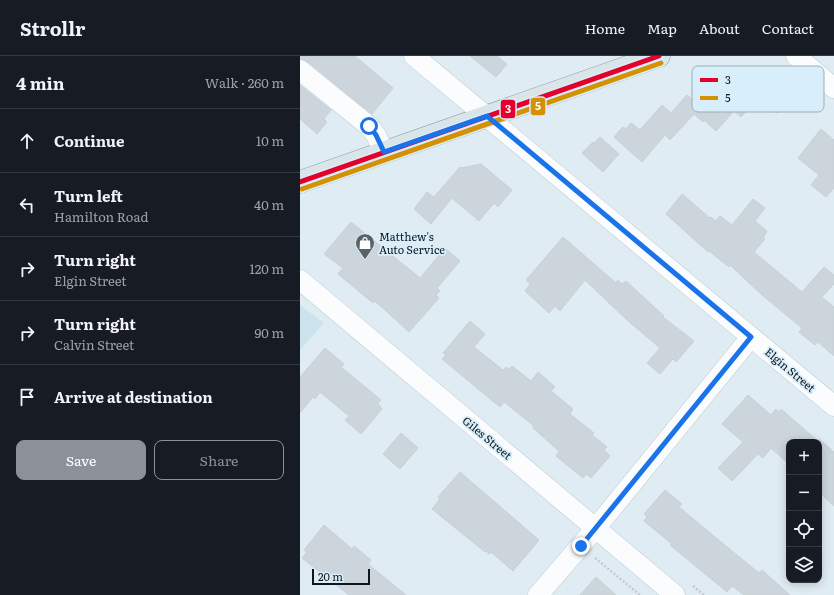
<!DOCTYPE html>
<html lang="en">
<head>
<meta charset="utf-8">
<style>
  :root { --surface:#171b24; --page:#242831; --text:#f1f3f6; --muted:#9ea1a6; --line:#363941; --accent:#8c9099 }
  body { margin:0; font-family:Literata,serif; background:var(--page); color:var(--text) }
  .controls { position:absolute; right:12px; bottom:12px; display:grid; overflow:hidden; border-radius:8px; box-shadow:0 2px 10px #0003 }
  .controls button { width:36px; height:36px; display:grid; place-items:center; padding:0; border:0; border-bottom:1px solid var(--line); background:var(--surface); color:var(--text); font:20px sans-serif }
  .scale { position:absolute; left:12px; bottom:10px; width:58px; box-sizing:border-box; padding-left:4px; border:2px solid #0f171b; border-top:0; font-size:11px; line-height:14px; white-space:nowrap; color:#0f171b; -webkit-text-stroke:3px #d8eefb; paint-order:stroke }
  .stop { position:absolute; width:12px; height:12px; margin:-9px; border:3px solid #1a73e8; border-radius:50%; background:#fff }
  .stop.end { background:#1a73e8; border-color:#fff; box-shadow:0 1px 4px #0008 }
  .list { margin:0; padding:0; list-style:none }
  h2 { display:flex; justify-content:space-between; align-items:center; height:52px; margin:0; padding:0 16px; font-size:17px }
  h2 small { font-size:13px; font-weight:400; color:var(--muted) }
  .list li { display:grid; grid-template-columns:26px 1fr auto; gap:12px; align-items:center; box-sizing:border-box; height:64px; padding:0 16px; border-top:1px solid var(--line) }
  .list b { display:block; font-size:15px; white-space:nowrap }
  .list p { margin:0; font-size:13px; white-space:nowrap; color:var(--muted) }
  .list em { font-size:13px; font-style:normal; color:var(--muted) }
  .actions { display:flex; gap:8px; padding:12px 16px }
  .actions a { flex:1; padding:9px 0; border:1px solid var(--accent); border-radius:8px; text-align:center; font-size:14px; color:var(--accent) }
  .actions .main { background:var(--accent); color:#fff }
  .icon { flex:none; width:22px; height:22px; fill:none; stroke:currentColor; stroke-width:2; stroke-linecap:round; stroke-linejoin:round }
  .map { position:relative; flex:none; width:534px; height:539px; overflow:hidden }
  header { display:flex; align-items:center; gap:24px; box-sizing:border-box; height:56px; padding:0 20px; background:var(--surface); border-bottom:1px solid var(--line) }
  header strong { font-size:19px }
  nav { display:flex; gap:22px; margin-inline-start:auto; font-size:14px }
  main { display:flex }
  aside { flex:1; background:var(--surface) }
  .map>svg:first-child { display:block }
  .built { fill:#cce2ed }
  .building { fill:#ccd5db; stroke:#c7d0d5 }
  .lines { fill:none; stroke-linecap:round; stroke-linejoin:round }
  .minor-casing { stroke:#bfc9ce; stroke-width:21 }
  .major-casing { stroke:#8ba1ac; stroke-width:23 }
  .path { stroke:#c7cacd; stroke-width:2.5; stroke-dasharray:2 2; stroke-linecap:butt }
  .minor { stroke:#fafcfd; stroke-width:20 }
  .major { stroke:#dae5ea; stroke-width:22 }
  .bus-1-casing { stroke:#d8eefb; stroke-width:8 }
  .bus-2-casing { stroke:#d8eefb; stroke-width:8 }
  .bus-1 { stroke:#e4002b; stroke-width:5 }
  .bus-2 { stroke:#d49104; stroke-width:5 }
  .route { stroke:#1a73e8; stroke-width:5 }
  .labels { text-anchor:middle; stroke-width:3.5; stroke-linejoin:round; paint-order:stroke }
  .poi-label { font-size:11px; fill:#0f171b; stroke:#d8eefb; text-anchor:start }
  .street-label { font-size:11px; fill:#0f171b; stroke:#d8eefb }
  .key { fill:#d8eefb; stroke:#9caeb8; stroke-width:1 }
  .key-label { font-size:11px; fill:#0f171b }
  .line-badge { stroke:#d8eefb; stroke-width:1.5 }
  .badge-label { font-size:11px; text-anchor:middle; font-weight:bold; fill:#fff }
</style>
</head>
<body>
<header>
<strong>Strollr</strong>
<nav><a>Home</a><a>Map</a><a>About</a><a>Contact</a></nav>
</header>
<main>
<aside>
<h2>4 min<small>Walk · 260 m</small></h2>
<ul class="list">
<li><svg class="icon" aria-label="ahead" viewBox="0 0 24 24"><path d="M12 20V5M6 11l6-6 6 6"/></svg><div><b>Continue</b></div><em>10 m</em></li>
<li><svg class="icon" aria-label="left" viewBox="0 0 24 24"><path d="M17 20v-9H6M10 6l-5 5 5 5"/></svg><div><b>Turn left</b><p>Hamilton Road</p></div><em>40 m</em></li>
<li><svg class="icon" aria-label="right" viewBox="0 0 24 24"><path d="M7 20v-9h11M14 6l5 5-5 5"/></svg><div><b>Turn right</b><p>Elgin Street</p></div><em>120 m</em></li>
<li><svg class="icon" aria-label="right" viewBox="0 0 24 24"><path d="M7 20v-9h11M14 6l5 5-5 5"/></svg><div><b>Turn right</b><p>Calvin Street</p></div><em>90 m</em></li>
<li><svg class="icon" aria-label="arrive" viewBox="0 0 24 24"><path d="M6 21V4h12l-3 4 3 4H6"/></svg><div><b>Arrive at destination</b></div></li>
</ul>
<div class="actions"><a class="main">Save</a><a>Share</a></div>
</aside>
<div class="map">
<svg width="534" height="539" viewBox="0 0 534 539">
  <rect width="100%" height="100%" fill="#e0ecf3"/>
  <path class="built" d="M0,249L24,267L0,294Z"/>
  <path class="building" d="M0,0H55L93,32L72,58L7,5L0,3Z
    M170,0H197L207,8L196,21Z
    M465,15L483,31L480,35L489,42L477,57L449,34Z
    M434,25L456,44L441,61L434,55L416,75L404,64L403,66L394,58L370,84L365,79L342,106L314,81L323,71L326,73L331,67L340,74L362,49L371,57L387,39L392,43L398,36L410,47L424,30L427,33Z
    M0,29L31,54L24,63L27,66L17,78L0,63Z
    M521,73L534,84V132L526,141L511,129L519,119L498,102Z
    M300,81L319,98L303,116L282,97L293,86L294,87Z
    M181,108L212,134L198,151L194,147L179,165L152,142L131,168L114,153L127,136L134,141L160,111L161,112Z
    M382,138L410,162L411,161L416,165L420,160L432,169L453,143L465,152L455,165L467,175L463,182L465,183L454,196L502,236L524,211L534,219V228L522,241L534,251V300L518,286L515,289L499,276L502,272L462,239L430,209L429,211L409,195L408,196L366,158Z
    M51,166L120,222L145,192L160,205L137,232L140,235L136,239L139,242L109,276L75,245L73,247L38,218L43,212L24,198Z
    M263,181L316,227L318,224L322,228L326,225L364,260L363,261L394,285L376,306L373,303L360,318L347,307L360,292L327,264L285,224L260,255L255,250L249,257L225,235L230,228L226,224Z
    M170,265L185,278L174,291L203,314L206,311L209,313L212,310L231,325L238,316L255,331L251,335L273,353L270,358L294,377L292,379L307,391L304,394L310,400L291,422L286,418L283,422L256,400L259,395L233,372L234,370L204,346L200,351L142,303L146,299L143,297Z
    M25,292L44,308L41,311L81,344L78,347L82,353L61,378L45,364L49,360L20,336L15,343L13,341L0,357V321Z
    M448,339L471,359L476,353L479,356L481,353L519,386H489V408L471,392L463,402L458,398L432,425L418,412L443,386L422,368Z
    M101,377L118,392L100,413L83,398Z
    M519,383L534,396V450L519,436Z
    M160,416L239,484L213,515L191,496L189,498L186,495L185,496L132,453L140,443L138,441Z
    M365,434L382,448L379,451L432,495L459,517L462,514L490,539H444L432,530L427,536L370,489L372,488L344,465L347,461L344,458Z
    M24,469L52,493L54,490L71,504L68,508L106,539H49L2,502L7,496L4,494Z
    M296,521L316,539H280Z"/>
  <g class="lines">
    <g class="minor-casing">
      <path id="minor" d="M114,0L534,350
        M496,0L534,32
        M0,14L69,70L76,79L84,96
        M0,224L375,539
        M238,539L295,473L451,281"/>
    </g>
    <g class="major-casing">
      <path id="major" d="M0,126L359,0"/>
    </g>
    <path class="path" d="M295,502L340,539
      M393,530L404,539"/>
    <use href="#minor" class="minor"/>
    <use href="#major" class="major"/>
    <g class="bus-1-casing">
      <path id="bus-1" d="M0,126L359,0"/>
    </g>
    <g class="bus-2-casing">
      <path id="bus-2" d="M2,133L361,7"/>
    </g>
    <use href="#bus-1" class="bus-1"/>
    <use href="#bus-2" class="bus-2"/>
  </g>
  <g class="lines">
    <path class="route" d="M69,70L76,79L84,96L187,60L451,281L281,490"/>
  </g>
  <defs>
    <g id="shop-pin" transform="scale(1)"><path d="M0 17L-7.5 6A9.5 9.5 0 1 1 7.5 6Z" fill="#586267" stroke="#d8eefb"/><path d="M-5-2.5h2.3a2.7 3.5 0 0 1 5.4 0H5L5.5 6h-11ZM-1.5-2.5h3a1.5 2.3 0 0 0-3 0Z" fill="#fff"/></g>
  </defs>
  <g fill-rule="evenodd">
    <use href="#shop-pin" x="65" y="187"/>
  </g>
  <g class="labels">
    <g class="poi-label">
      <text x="79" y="185">Matthew's<tspan x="79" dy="13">Auto Service</tspan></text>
    </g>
    <g class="street-label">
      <text transform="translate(490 314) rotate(40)" y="4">Elgin Street</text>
      <text transform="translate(187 382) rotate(40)" y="4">Giles Street</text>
    </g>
  </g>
  <rect x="392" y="10" width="132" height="46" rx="6" class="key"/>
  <rect x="400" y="22" width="18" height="4" fill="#e4002b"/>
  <rect x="400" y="40" width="18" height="4" fill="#d49104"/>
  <g class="key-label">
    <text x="425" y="28">3</text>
    <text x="425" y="46">5</text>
  </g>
  <g class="line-badge">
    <rect x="230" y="41" width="16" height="19" rx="4" fill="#d49104"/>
    <rect x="200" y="43" width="16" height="20" rx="4" fill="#e4002b"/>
  </g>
  <g class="badge-label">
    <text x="238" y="54">5</text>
    <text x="208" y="57">3</text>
  </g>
</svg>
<div class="controls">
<button>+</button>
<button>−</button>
<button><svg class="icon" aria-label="locate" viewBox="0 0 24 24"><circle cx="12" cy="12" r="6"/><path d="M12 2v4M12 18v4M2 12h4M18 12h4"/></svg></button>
<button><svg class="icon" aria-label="layers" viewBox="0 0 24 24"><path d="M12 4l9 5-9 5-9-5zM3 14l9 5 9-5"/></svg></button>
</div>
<div class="scale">20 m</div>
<div class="stop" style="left:69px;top:70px"></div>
<div class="stop end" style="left:281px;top:490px"></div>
</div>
</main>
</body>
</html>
